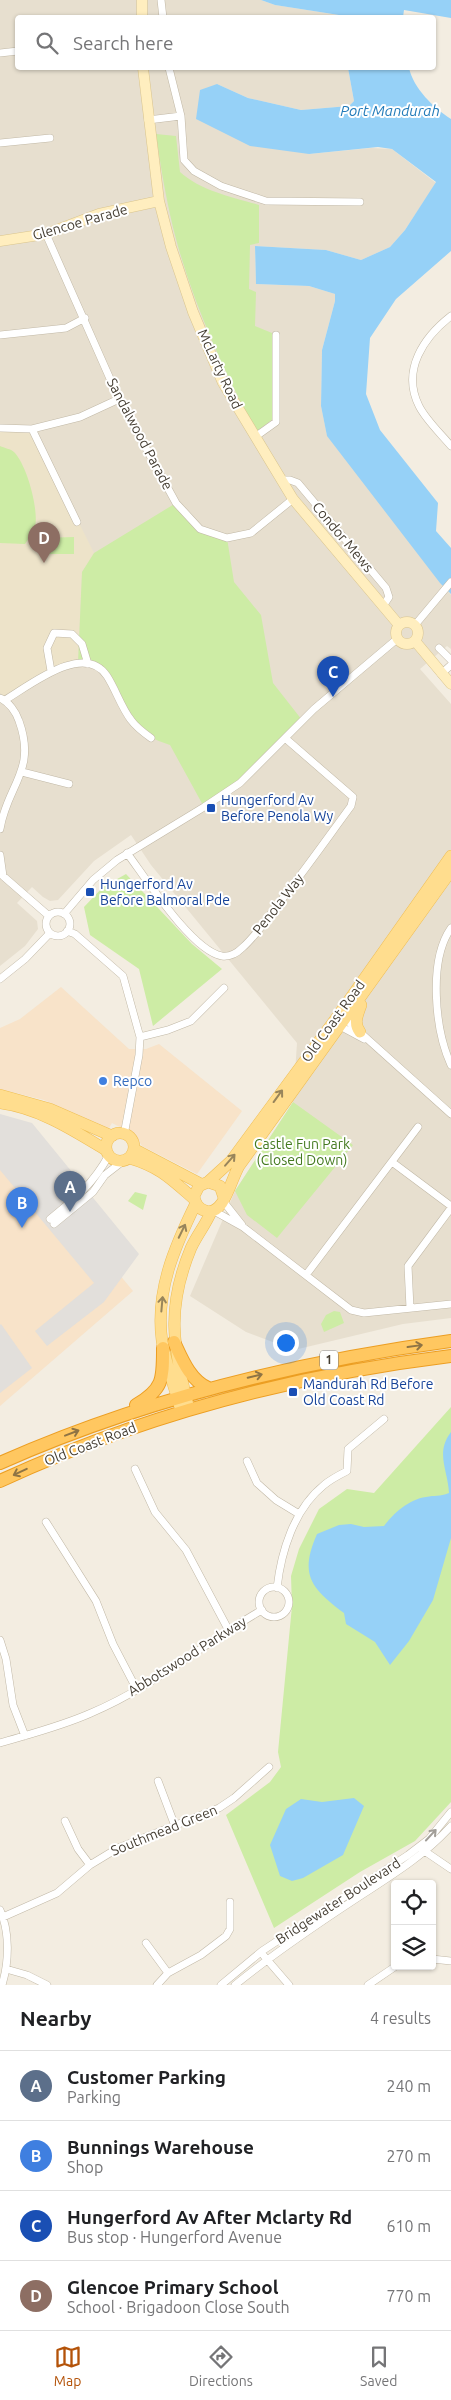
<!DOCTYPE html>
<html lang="en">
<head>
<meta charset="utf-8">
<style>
  :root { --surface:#fff; --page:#f6f6f6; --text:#202124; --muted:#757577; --line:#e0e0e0; --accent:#b45309 }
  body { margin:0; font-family:Ubuntu,sans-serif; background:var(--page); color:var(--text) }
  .controls { position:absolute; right:15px; bottom:15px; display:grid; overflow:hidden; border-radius:5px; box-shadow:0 1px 4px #0004 }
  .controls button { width:45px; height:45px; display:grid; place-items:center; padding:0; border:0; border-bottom:1px solid var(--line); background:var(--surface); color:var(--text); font:25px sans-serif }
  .you { position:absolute; left:285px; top:1342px; width:18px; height:18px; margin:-12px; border:4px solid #fff; border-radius:50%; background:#1a73e8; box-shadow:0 0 0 8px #1a73e833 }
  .badge { display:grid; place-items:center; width:32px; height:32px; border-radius:50%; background:var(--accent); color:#fff; font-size:16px; font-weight:700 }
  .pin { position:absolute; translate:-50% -41px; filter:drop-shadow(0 1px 2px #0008) }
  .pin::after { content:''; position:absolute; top:26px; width:18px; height:15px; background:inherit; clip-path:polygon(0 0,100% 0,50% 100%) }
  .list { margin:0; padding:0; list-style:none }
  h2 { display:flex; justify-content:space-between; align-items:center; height:65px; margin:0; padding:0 20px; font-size:21px }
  h2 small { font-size:16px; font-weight:400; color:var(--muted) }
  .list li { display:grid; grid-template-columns:32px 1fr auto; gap:15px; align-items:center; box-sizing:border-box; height:70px; padding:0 20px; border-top:1px solid var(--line) }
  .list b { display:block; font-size:19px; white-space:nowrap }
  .list p { margin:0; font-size:16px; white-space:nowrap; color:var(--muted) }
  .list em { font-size:16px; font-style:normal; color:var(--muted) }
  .icon { flex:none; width:28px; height:28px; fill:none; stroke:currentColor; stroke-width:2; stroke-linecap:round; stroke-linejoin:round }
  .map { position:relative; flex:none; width:451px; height:1985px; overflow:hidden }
  .search { position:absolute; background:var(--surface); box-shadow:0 1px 4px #0004; left:15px; right:15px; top:15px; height:55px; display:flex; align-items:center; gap:12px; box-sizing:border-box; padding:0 18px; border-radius:5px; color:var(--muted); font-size:19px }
  .sheet { height:345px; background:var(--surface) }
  nav { display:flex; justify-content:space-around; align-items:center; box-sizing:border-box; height:70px; border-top:1px solid var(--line); background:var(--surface); font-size:14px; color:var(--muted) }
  nav a { display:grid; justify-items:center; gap:2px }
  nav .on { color:var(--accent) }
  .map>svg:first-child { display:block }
  .residential { fill:#e7dfcf }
  .commercial { fill:#f8e3c9 }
  .education { fill:#ede3c9 }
  .green { fill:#cdeca5 }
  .parking { fill:#e2dfdb }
  .water { fill:#96d1f7 }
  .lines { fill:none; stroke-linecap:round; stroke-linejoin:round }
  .street-casing { stroke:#c1b8a6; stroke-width:8 }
  .secondary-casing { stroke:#dac58e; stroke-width:11 }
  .primary-casing { stroke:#efbd53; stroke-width:12 }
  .highway-casing { stroke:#ec9e22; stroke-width:14 }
  .street { stroke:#fff; stroke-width:7 }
  .secondary { stroke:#ffeebf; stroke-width:10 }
  .primary { stroke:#ffdd8e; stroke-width:11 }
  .highway { stroke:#ffc760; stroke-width:12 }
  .oneway { stroke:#98855b }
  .oneway2 { stroke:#8f7444 }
  .oneway3 { stroke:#a29e98 }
  .transit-dot { fill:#1a4fb4; stroke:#fff; stroke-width:2 }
  .shop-dot { fill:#3f7fe0; stroke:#fff; stroke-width:2 }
  .labels { text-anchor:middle; stroke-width:4; stroke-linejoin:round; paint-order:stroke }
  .shield { fill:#fff; stroke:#7c7770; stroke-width:1 }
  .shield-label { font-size:12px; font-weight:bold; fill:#443d32 }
  .street-label { font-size:14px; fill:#443d32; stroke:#fff }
  .transit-label { font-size:14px; fill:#164399; stroke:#fff; text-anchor:start }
  .shop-label { font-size:14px; fill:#366cbe; stroke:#fff; text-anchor:start }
  .park-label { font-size:14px; fill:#447a20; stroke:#fff }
  .water-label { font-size:15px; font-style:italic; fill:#227bb9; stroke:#fff }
</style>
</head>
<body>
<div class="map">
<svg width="451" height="1985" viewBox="0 0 451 1985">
  <rect width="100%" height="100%" fill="#f3ede1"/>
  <path class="residential" d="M0,0H261L275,5L339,15V17L18,18V68H348L354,101L349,106L301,110L248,98L217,84L309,154L371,148L392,149L436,183L405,230L390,247L361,260L326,250L255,246L256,284L309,286L335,294V301L322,350L321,406L327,435L451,595V649L447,646L420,669L451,704V1318L403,1324L294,1350L246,1332L190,1296L235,1191L293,1102L297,1043L151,865L131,835L94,861L58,900L50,901L43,897L32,887L17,903L37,921L38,929L25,946L0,966Z"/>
  <path class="commercial" d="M61,987L129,1049H146L159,1044L242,1111L197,1174L142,1146L135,1135L112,1123L109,1128L44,1100L0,1089V1028L20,1019Z
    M0,1130L133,1291L0,1406Z"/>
  <path class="education" d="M0,428L32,429L94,553L82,572L78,663L51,671L5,700L0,698Z"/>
  <path class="green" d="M156,134L176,136L180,172C201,191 232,197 259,205V243L250,245L249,289L256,292L255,326L272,333L273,419L256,432C224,371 194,306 176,239C167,205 161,169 156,134Z
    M0,446C4,448 11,449 14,452C27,465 39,510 35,527C34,533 28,539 25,544L0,543Z
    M176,503L200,529L227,538L234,582L261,615L273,683L302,720L261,763L204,807L170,745C155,740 140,734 131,720C113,695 114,667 78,663L82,572L94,553Z
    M74,537V554H42V538Z
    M126,874L192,944L222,969L153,1026L139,969L90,935L84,907L103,887Z
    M293,1102L353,1145L277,1238L247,1215L235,1191Z
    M135,1192L147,1195L143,1210L128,1201Z
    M334,1311L340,1312L344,1323L324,1332L321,1324L326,1315Z
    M451,1407V1802L415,1841L360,1872L274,1928L226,1815L270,1782L281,1767L278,1752L292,1606L291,1576L299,1549L319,1509L347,1489L374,1493Z"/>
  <path class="parking" d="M0,1114L32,1123L139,1254L104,1302L47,1346L35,1331L94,1283L0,1170Z
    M1,1324L32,1368L0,1393V1325Z"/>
  <path class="water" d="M261,0H451V18L404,10L403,17H339V15L275,5Z
    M348,68H409C414,89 433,107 451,119V251L396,299L370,338L366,394L380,430L438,503L436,531L451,548V594L440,583L327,436L321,406L322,350L335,301V294L309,286L256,284L255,246L326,250L361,260L390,247L405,230L436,182L392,149L378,147L309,154L250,146L196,119L200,90L217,84L248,98L301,110L349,106L354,101Z
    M451,1432V1538L433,1600L409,1641L390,1665L375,1642L346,1624L344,1613C311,1588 299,1575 317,1534L339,1525L351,1524L364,1527L384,1526C393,1514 409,1499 426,1497C435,1495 439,1497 449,1493C448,1470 435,1453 451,1432Z
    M354,1798L364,1806L343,1855L303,1878L292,1881L280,1876L270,1845L286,1809L301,1799L322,1802Z"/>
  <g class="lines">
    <g class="street-casing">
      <path id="street" d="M161,0L163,18
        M0,53L18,51
        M169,68L181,116L184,160L194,171L221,186L266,201L360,202
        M148,120L181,116
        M0,143L50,138
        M46,234L119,399L176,503L200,529L227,538L251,533L293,499
        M451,316C424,337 401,370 419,406C426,420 441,434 451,446
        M0,335L66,328L85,318
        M0,428L32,429L80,417L119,399
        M32,429L77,522
        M255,437L276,422V335
        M282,480H290L298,483L386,588L389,597L383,606
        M415,625L451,582
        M439,648L451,660
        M51,671L47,648L54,633L72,634L82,644L88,664
        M441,674L451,665
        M0,698C9,702 16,712 19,721C37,771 7,785 0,829
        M5,700C29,686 84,641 107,676C116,690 121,707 131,720C136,727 144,733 151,738
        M22,772L69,784
        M127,853C145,877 192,951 222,956C230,957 236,954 242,948C255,937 266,920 276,907C302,874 326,840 351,806L353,797L285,738
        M0,855L3,876L49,916
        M46 924a12 12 0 1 1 24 0a12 12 0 1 1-24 0Z
        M64,914L93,880L117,860L204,807L240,783L314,709L397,639
        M451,928C428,961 435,1030 451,1065
        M67,931L75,934L123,976L140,1037L139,1055L124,1135
        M0,979L25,959L50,933
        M344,1018L451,1114
        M338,1025L364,1039
        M140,1037L168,1030L191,1021L224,988
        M392,1162L451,1206
        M223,1201L242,1225
        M214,1211L243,1227L351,1310L364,1313L451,1304
        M50,1219C76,1198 93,1184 109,1155
        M54,1224L93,1192L105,1175L123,1161
        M306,1275L418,1127
        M410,1308L408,1266L451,1208
        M247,1461L257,1483L276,1500L299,1514
        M135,1469L155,1512L186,1550L228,1629
        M46,1522L96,1601L113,1644L137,1690
        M259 1602a15 15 0 1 1 30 0a15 15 0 1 1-30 0Z
        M277,1588C281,1552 294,1509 324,1485C331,1479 339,1475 347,1471L348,1449L384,1419
        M0,1640L6,1659L13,1705L25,1736
        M0,1743C30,1734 62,1726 91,1713C153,1687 204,1643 262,1610
        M158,1781L175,1826
        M65,1821L78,1849L90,1865
        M423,1850L451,1869
        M0,1910C10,1932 9,1962 2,1985
        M3,1917L57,1893L90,1865L118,1848L219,1808L234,1798L269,1767
        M146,1943L168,1973
        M264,1956L289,1985
        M432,1959L451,1961
        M6,1969L27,1975L47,1985
        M157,1985L168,1973L201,1955L226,1936L230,1929V1902
        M221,1985L262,1951L408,1855L429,1839L451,1812
        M235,1985C273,1954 313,1927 354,1900C389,1877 423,1857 451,1826
        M368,1985L396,1966"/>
    </g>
    <g class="secondary-casing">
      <path id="secondary" d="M142,0V18
        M143,68L159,201L171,247L193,312L223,383L293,499L399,625
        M0,241L46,234L99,214L159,201
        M396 633a11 11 0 1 1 22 0a11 11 0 1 1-22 0Z
        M415,641L451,684"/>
    </g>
    <g class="primary-casing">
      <path id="primary" d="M360,1032C353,1023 358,1014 361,1005
        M0,1095L50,1109L112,1136
        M0,1103C39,1108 73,1130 106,1150
        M106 1147a14 14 0 1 1 28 0a14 14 0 1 1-28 0Z
        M134,1149L201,1184
        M129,1158C160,1167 171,1179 194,1199
        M208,1182L231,1161L340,1013L451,856
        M224,1198L220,1186L208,1182L199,1186L194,1196C195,1203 198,1209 206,1211C224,1216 231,1179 239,1166L451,871
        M188,1405C173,1345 166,1308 191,1248C197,1235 206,1224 211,1212
        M181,1411C175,1388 166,1365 162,1341C155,1291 175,1246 196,1203"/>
    </g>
    <g class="highway-casing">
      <path id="highway" d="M174,1342C182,1359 190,1380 208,1388
        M136,1405C164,1389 163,1378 163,1348
        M0,1463C144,1399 295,1362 451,1341
        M0,1481C143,1415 295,1375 451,1356"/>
    </g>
    <use href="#street" class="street"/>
    <use href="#secondary" class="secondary"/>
    <use href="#primary" class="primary"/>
    <use href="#highway" class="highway"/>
  </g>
  <defs><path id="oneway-shaft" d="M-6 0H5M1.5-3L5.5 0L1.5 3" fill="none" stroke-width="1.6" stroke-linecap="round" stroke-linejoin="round" transform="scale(1.25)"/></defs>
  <g class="oneway">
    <use href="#oneway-shaft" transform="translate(278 1096) rotate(-54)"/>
    <use href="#oneway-shaft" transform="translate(230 1160) rotate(-49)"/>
    <use href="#oneway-shaft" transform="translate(182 1231) rotate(-64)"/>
    <use href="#oneway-shaft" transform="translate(162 1304) rotate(-85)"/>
  </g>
  <g class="oneway2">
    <use href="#oneway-shaft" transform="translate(415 1346) rotate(-8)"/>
    <use href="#oneway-shaft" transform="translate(255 1376) rotate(-14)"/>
    <use href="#oneway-shaft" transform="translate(72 1433) rotate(-21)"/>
    <use href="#oneway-shaft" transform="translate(20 1472) rotate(155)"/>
  </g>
  <use class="oneway3" href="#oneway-shaft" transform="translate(431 1835) rotate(-47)"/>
  <g class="transit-dot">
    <rect x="206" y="803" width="10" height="10" rx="2.5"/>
    <rect x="85" y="887" width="10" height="10" rx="2.5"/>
    <rect x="288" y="1387" width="10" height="10" rx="2.5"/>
  </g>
  <circle class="shop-dot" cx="103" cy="1081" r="5"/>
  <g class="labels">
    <rect class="shield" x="320" y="1350.5" width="18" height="19" rx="4"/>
    <g class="shield-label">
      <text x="329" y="1364">1</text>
    </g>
    <g class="street-label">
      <text transform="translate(80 222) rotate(-16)" y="5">Glencoe Parade</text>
      <text transform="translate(220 369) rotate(65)" y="5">McLarty Road</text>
      <text transform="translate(140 434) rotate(62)" y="5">Sandalwood Parade</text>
      <text transform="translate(343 537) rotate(50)" y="5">Condor Mews</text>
      <text transform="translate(278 904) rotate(-52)" y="5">Penola Way</text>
      <text transform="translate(333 1021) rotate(-54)" y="5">Old Coast Road</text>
      <text transform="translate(90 1444) rotate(-21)" y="5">Old Coast Road</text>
      <text transform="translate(187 1656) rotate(-32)" y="5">Abbotswood Parkway</text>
      <text transform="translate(164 1830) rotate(-22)" y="5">Southmead Green</text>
      <text transform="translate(338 1901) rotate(-33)" y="5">Bridgewater Boulevard</text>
    </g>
    <g class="transit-label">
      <text x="221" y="805">Hungerford Av<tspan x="221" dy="16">Before Penola Wy</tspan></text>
      <text x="100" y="889">Hungerford Av<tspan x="100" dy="16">Before Balmoral Pde</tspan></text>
      <text x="303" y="1389">Mandurah Rd Before<tspan x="303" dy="16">Old Coast Rd</tspan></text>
    </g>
    <g class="shop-label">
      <text x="113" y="1086">Repco</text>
    </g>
    <g class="park-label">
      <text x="302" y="1149">Castle Fun Park<tspan x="302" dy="16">(Closed Down)</tspan></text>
    </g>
    <g class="water-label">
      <text x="390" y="116">Port Mandurah</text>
    </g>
  </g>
</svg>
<div class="controls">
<button><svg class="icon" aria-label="locate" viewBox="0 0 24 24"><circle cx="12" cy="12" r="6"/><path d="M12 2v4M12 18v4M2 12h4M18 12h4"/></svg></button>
<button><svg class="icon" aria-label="layers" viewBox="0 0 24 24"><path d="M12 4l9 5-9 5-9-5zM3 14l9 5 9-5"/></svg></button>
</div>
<div class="you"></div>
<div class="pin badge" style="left:70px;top:1212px;background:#5c6f8a">A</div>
<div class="pin badge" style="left:22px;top:1228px;background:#3f7fe0">B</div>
<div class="pin badge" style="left:333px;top:697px;background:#1a4fb4">C</div>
<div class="pin badge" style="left:44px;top:563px;background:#8d6e63">D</div>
<div class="search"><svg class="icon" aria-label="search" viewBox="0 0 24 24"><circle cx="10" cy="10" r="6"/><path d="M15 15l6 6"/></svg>Search here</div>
</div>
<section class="sheet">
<h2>Nearby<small>4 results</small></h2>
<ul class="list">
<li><span class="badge" style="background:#5c6f8a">A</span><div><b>Customer Parking</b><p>Parking</p></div><em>240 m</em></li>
<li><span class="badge" style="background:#3f7fe0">B</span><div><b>Bunnings Warehouse</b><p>Shop</p></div><em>270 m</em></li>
<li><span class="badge" style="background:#1a4fb4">C</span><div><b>Hungerford Av After Mclarty Rd</b><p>Bus stop · Hungerford Avenue</p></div><em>610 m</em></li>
<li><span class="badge" style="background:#8d6e63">D</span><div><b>Glencoe Primary School</b><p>School · Brigadoon Close South</p></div><em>770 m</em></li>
</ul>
</section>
<nav>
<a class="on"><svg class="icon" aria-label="map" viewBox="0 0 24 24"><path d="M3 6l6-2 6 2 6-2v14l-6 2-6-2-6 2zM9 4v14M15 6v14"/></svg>Map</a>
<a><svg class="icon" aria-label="directions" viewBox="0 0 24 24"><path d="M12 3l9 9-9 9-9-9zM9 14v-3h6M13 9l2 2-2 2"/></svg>Directions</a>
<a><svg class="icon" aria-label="saved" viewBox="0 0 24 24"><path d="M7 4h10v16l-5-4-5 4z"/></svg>Saved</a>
</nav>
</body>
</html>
